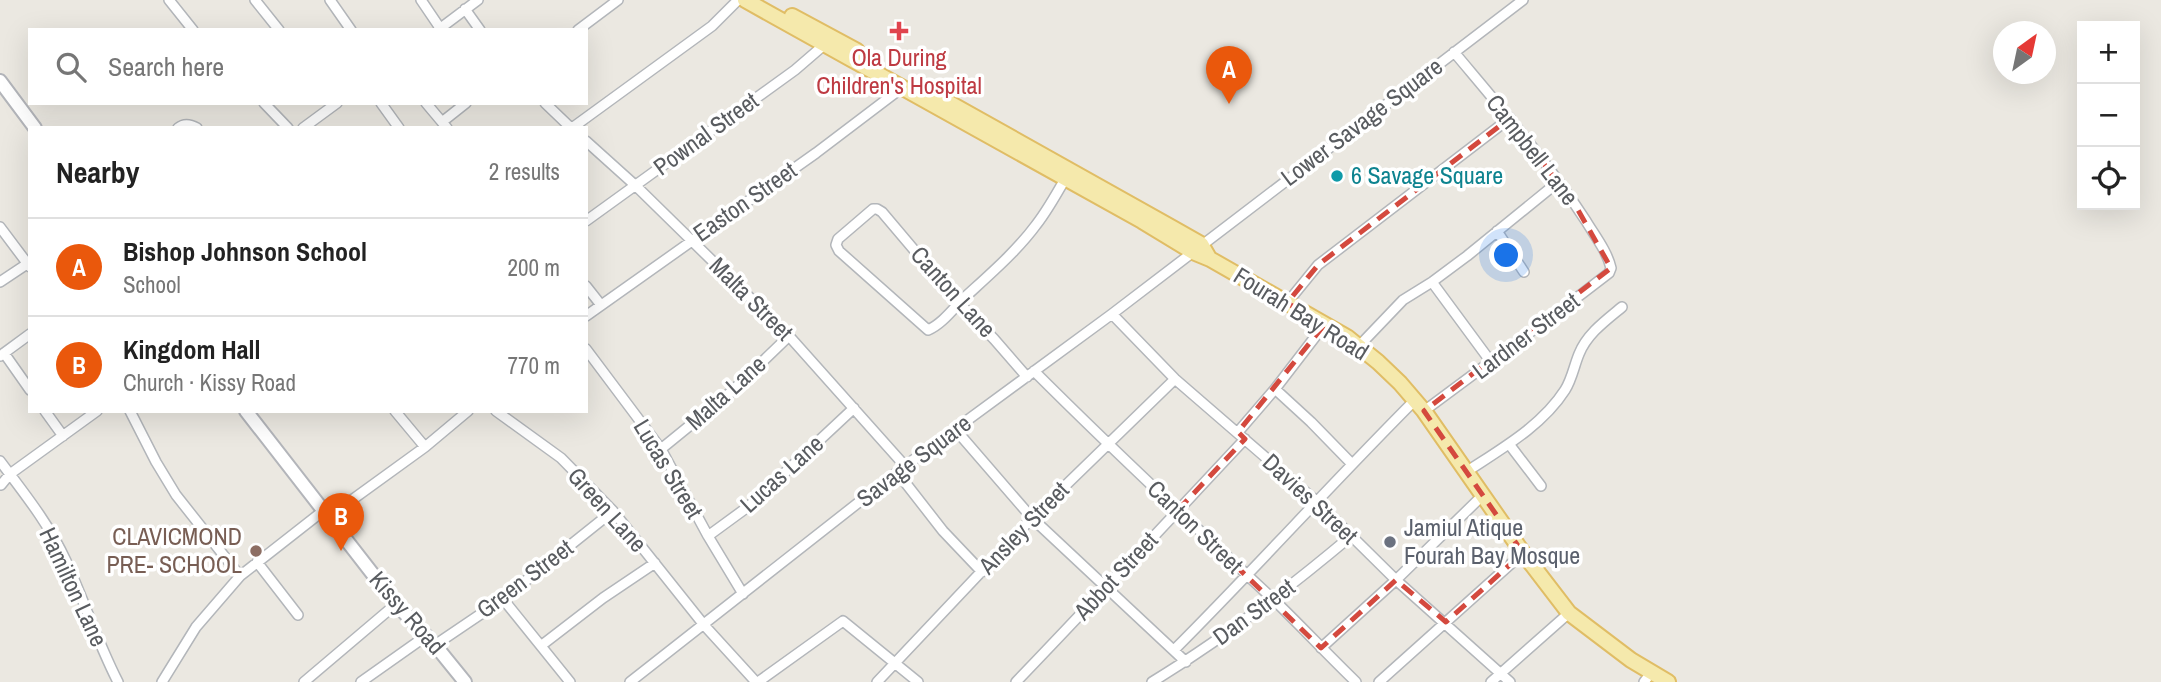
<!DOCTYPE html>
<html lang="en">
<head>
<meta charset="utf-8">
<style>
  :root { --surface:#fff; --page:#f6f6f6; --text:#222; --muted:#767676; --line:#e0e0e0; --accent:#ea580c }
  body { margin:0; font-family:"Archivo Narrow",sans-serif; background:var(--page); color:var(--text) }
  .controls { position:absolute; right:21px; top:21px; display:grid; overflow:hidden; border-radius:0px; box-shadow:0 7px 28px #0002 }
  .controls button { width:63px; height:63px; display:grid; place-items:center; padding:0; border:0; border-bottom:2px solid var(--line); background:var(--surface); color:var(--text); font:35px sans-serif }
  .compass { position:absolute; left:1993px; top:21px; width:63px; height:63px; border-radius:50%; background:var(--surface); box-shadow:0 7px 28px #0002; rotate:33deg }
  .you { position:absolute; left:1507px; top:256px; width:24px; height:24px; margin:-18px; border:5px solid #fff; border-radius:50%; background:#1a73e8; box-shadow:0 0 0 10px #1a73e833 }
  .badge { display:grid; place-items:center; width:46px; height:46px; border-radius:50%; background:var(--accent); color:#fff; font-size:23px; font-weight:700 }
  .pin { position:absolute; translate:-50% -58px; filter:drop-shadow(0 2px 4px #0008) }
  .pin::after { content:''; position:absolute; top:37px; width:24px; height:21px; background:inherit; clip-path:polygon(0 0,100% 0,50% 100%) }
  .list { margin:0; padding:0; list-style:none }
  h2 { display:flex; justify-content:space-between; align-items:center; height:91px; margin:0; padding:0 28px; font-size:30px }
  h2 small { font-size:23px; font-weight:400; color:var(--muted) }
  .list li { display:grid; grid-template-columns:46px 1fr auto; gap:21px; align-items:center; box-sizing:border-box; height:98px; padding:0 28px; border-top:2px solid var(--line) }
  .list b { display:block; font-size:26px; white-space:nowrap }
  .list p { margin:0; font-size:23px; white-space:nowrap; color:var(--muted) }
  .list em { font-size:23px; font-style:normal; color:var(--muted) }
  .icon { flex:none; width:38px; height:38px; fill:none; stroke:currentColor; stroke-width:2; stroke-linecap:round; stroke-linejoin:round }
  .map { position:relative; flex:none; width:2161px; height:682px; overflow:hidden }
  .search { position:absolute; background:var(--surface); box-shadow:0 7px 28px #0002; left:28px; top:28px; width:560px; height:77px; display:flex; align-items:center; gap:18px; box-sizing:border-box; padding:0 24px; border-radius:0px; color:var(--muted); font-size:26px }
  .panel { position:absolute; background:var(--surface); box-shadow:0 7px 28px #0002; left:28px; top:126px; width:560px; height:287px; border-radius:0px }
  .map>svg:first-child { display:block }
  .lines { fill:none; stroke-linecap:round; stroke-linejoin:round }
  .minor-casing { stroke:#b3b6ba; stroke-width:12 }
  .secondary-casing { stroke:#b3b5ba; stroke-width:16 }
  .primary-casing { stroke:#e0bd65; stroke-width:18 }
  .minor { stroke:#fff; stroke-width:9 }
  .secondary { stroke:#fff; stroke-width:12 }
  .primary { stroke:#f5e9ac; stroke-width:14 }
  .marked { fill:none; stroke:#d4493e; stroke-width:5; stroke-dasharray:14 9; stroke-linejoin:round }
  .health-dot { fill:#e0444e; stroke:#fff; stroke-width:2.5 }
  .culture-dot { fill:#0f9aa8; stroke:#fff; stroke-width:2.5 }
  .worship-dot { fill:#6b7280; stroke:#fff; stroke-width:2.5 }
  .education-dot { fill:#8d6e63; stroke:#fff; stroke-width:2.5 }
  .labels { text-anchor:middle; stroke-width:7; stroke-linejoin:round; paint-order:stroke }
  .health-label { font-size:24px; fill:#be3a42; stroke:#fff }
  .street-label { font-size:24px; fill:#595c60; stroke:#fff }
  .culture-label { font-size:24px; fill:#0d838f; stroke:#fff; text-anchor:start }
  .worship-label { font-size:24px; fill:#5b616d; stroke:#fff; text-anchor:start }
  .education-label { font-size:24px; fill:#785e54; stroke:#fff; text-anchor:end }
</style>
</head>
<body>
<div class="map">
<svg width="2161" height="682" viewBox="0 0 2161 682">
  <rect width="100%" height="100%" fill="#ebe8e1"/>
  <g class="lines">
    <g class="minor-casing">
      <path id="minor" d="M169,0L193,30
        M255,0L279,30
        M330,0L351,30
        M421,0L440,28
        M465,9L480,30
        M438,30L478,0
        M578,30L618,0
        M264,103L288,128
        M381,103L399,128
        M426,103L447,128
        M545,103L571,128
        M442,122L466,103
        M178,128C184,123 190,124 197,128
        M303,128L337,103
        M572,128L712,26L738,0
        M586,141L636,186L789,336L905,466
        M586,221L795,70L824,45
        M0,227L30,267
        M1497,231L1524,272
        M0,282L27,264
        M1432,282L1491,362
        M586,286L601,305
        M1287,303L1318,265L1510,118
        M1112,314L1175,379L1316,501L1396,580L1510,682
        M586,316L816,153L903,87
        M1359,346L1403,300L1432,282L1467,256L1558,182
        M586,349L661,449L708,536L743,594
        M4,353L30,390
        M0,356L30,334
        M1034,371C1112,449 1192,524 1273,599C1301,626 1328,655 1356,682
        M1027,377L994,339L959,303L882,212L877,209H873L838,239L836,245L839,251L928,330C942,324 953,309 964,298C989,275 1016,252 1036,225C1047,211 1056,195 1065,179
        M1275,389L1311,422L1351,463
        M45,411L63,436
        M130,411L156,462L176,495L240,576
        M395,411L425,447
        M496,411L561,458L613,511L704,625L756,682
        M1424,411L1583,293L1609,273L1611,268C1607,251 1595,236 1586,221C1547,161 1500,107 1454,52
        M955,429L1032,518L1186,662
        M1238,432L1275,389L1325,324
        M1509,444L1541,486
        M661,449L731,392L789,336
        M0,461C24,493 49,524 66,561C84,601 98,643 118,682
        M897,472L943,531L982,572
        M1466,472C1501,449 1542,426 1565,390C1572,379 1574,366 1579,354C1587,334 1605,321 1622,307
        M1,485L10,474L97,411
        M327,518L425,447L468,411
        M708,536L749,506L854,408
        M257,562L298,615
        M503,599L570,682
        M435,645L503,599L613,511
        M542,645L603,598L655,563
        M1321,648L1396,580L1483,495
        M1174,650C1256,568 1333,482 1415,400
        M162,682L196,627L240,576L323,511
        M304,682L396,604
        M361,682L426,636
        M630,682L905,466L1112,314L1523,0
        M758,682L843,621L918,682
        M877,682L1032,518L1175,379
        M1016,682C1093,602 1169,520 1245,439
        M1152,682C1223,639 1288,589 1351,536
        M1379,682L1523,553
        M1491,682L1569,613
        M1644,682L1651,673"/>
    </g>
    <g class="secondary-casing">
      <path id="secondary" d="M0,81L35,128
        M246,411L396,604L435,645L465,682"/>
    </g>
    <g class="primary-casing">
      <path id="primary" d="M745,0L1142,221L1193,252L1210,259L1347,337L1378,362L1400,383L1424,411L1523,553L1569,613L1631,660L1668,682
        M792,16L857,51
        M921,87L1171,227L1201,244L1209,258"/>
    </g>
    <use href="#minor" class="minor"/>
    <use href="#secondary" class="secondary"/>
    <use href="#primary" class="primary"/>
  </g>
  <path class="marked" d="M1510,118L1578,210L1611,268L1424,411L1523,553L1446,622L1396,580L1321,648L1178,510L1245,439L1238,432L1325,324L1287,303L1318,265Z"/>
  <path class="health-dot" d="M895.5 20.5h7v7h7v7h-7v7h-7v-7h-7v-7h7z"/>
  <circle class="culture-dot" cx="1337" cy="176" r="7"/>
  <circle class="worship-dot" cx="1390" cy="542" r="7"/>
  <circle class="education-dot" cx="256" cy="551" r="7"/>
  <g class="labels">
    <g class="health-label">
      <text x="899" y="66">Ola During<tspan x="899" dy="28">Children's Hospital</tspan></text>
    </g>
    <g class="street-label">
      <text transform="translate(1362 122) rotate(-37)" y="8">Lower Savage Square</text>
      <text transform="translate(706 134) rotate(-36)" y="8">Pownal Street</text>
      <text transform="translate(1532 150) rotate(52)" y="8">Campbell Lane</text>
      <text transform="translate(745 202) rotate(-35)" y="8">Easton Street</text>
      <text transform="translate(953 292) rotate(48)" y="8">Canton Lane</text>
      <text transform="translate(751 299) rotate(45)" y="8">Malta Street</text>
      <text transform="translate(1301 314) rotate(32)" y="8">Fourah Bay Road</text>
      <text transform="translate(1526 336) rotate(-37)" y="8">Lardner Street</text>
      <text transform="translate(726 393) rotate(-42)" y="8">Malta Lane</text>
      <text transform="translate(914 461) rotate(-37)" y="8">Savage Square</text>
      <text transform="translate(668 469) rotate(59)" y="8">Lucas Street</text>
      <text transform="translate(782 474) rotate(-42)" y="8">Lucas Lane</text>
      <text transform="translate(1310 499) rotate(43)" y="8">Davies Street</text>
      <text transform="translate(607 510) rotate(48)" y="8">Green Lane</text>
      <text transform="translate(1195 527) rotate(44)" y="8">Canton Street</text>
      <text transform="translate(1024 528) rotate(-46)" y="8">Ansley Street</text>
      <text transform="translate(1116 576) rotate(-47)" y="8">Abbot Street</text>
      <text transform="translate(525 579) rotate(-37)" y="8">Green Street</text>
      <text transform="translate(73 587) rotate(65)" y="8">Hamilton Lane</text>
      <text transform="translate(1254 612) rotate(-36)" y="8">Dan Street</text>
      <text transform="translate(407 613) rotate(49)" y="8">Kissy Road</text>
    </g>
    <g class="culture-label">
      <text x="1351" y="184">6 Savage Square</text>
    </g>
    <g class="worship-label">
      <text x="1404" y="536">Jamiul Atique<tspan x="1404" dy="28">Fourah Bay Mosque</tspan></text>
    </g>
    <g class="education-label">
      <text x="242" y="545">CLAVICMOND<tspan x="242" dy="28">PRE- SCHOOL</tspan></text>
    </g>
  </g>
</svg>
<div class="controls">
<button>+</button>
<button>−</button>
<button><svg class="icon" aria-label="locate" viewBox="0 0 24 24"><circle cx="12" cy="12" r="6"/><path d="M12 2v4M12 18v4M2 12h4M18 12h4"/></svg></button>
</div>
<svg class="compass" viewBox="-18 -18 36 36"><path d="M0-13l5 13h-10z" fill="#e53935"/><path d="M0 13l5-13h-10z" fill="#767676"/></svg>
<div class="you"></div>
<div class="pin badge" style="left:1229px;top:104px">A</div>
<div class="pin badge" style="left:341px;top:551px">B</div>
<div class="search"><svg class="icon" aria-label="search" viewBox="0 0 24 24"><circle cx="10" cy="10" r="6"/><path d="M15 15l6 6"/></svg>Search here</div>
<section class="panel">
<h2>Nearby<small>2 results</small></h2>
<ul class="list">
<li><span class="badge">A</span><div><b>Bishop Johnson School</b><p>School</p></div><em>200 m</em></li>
<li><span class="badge">B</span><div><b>Kingdom Hall</b><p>Church · Kissy Road</p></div><em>770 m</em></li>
</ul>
</section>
</div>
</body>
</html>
